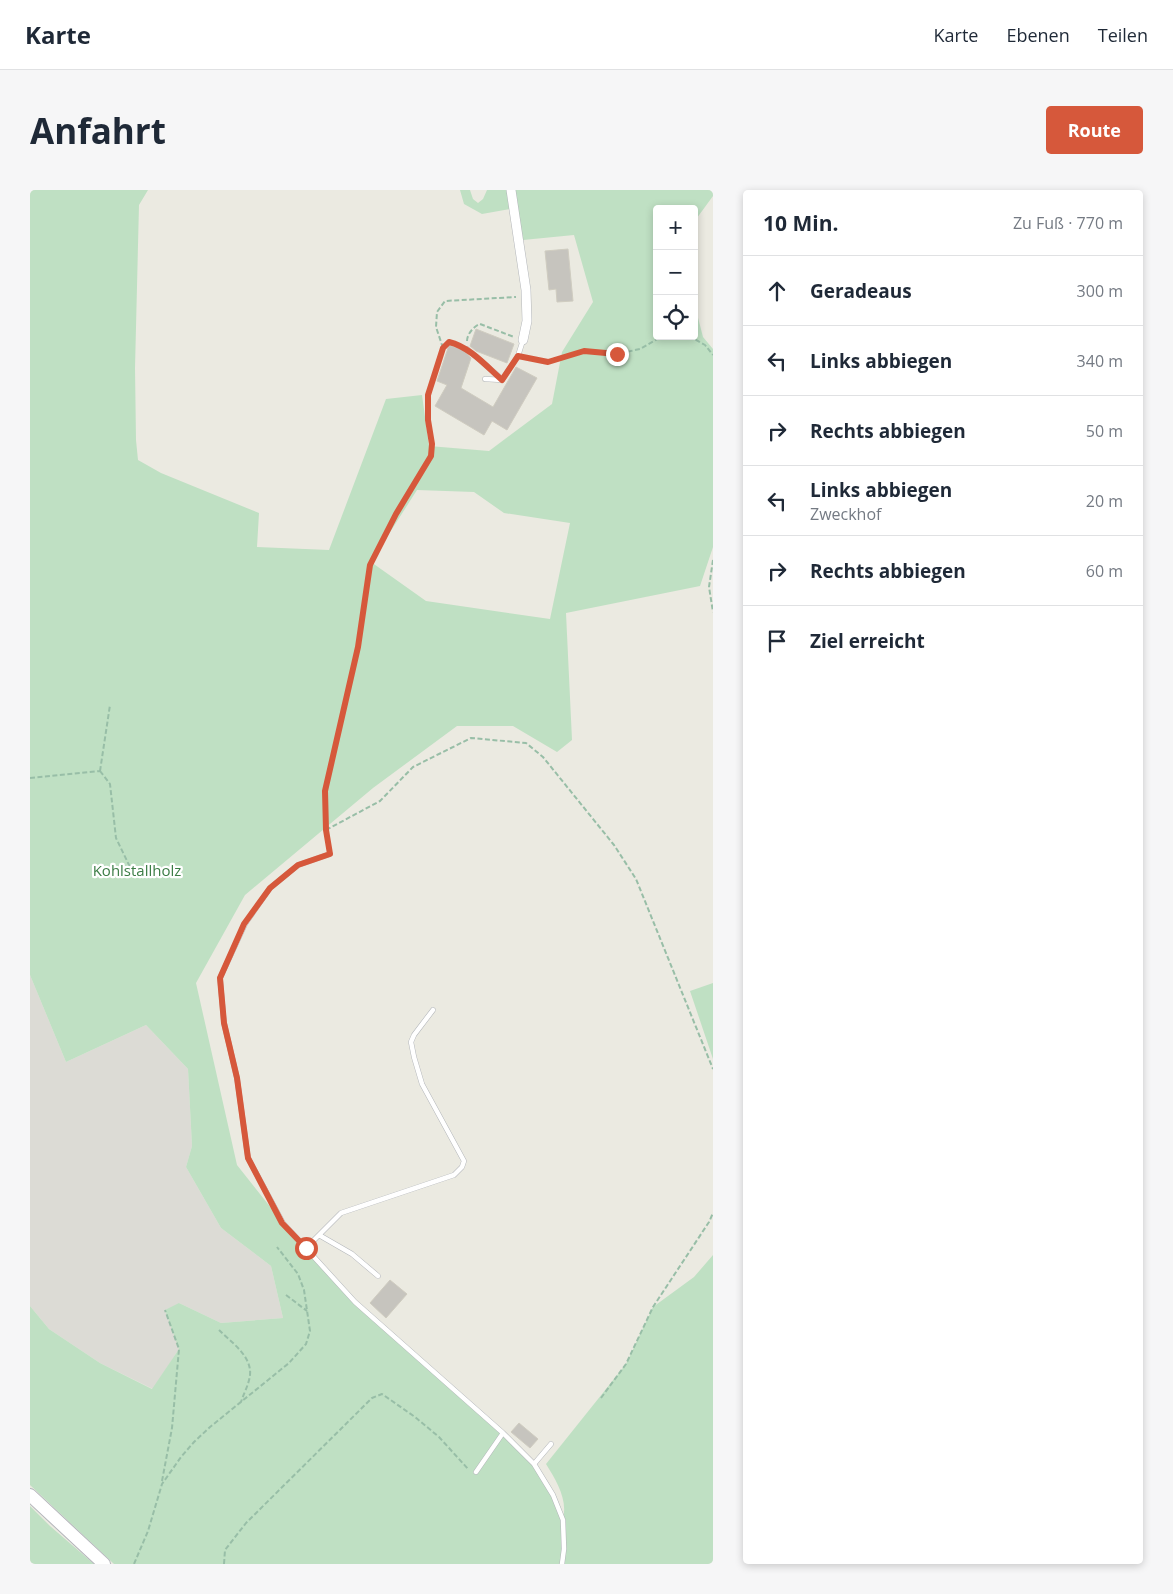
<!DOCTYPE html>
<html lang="de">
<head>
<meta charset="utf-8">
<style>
  :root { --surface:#fff; --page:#f6f6f7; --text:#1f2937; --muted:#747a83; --line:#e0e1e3; --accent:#d6583b }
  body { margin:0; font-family:"Open Sans",sans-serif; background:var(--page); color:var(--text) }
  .controls { position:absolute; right:15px; top:15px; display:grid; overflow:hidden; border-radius:5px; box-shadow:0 2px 8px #0003 }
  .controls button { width:45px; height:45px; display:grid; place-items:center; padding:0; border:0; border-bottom:1px solid var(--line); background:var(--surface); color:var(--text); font:25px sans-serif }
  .stop { position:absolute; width:15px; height:15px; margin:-11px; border:4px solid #d6583b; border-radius:50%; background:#fff }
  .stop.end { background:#d6583b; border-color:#fff; box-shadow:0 1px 5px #0008 }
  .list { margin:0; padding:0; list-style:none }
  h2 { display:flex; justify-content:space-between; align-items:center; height:65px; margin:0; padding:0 20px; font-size:21px }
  h2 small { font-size:16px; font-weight:400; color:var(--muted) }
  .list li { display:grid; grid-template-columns:32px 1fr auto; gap:15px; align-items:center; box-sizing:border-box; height:70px; padding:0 20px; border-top:1px solid var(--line) }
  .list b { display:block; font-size:19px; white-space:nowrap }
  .list p { margin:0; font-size:16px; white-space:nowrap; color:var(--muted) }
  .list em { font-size:16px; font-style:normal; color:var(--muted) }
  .icon { flex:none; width:28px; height:28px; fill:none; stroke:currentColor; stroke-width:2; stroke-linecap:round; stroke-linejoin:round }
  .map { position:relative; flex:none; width:683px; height:1374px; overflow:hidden; border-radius:5px }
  header { display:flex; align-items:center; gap:30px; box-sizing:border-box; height:70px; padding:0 25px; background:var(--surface); border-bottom:1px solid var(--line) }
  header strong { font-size:24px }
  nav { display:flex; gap:28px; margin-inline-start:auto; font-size:18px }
  .intro { display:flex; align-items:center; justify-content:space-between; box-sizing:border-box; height:120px; padding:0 30px }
  h1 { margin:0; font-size:35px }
  .button { padding:12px 22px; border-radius:5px; background:var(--accent); color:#fff; font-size:18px; font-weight:700 }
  main { display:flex; gap:30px; padding:0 30px }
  aside { flex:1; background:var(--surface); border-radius:5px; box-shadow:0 2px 8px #0003 }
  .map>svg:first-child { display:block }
  .industrial { fill:#dcdbd5 }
  .green { fill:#bfe0c3; fill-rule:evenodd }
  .building { fill:#c6c4be; stroke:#cfccc0 }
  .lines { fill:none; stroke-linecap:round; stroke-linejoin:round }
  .lane-casing { stroke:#b3b6ba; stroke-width:5.5 }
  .street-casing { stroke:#b3b6ba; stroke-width:10 }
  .secondary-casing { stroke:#b4b6bc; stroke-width:14 }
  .path { stroke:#98bea7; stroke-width:2; stroke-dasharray:5 2.5; stroke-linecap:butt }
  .lane { stroke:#fff; stroke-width:4.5 }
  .street { stroke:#fff; stroke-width:9 }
  .secondary { stroke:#fff; stroke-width:12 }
  .route { stroke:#d6583b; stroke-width:6 }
  .labels { text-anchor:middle; stroke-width:4.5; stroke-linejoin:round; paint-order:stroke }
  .park-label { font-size:15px; fill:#3c7d46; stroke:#fff }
</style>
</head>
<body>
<header>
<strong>Karte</strong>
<nav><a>Karte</a><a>Ebenen</a><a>Teilen</a></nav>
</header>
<div class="intro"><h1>Anfahrt</h1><a class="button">Route</a></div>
<main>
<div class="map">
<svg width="683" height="1374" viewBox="0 0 683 1374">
  <rect width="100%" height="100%" fill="#ebeae1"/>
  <path class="industrial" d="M0,785L36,872L116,835L158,879L162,956L156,977L191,1038L241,1076L253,1128L191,1133L149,1113V1159L123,1199L70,1173L19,1139L0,1116Z"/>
  <path class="green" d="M0,0H118L109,15L105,178L106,250L108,270L131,283L229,323L227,357L299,360L356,209L392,205L399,256L459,261L522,214L532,162L563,112L544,45L493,50L484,0H683V6L664,32V19H627V146H664V112L673,147L683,159V357L670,396L536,423L542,550L527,562L483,536H427L343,598L215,705L166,793L207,975L253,1033L325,1112L504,1274L533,1328C538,1310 526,1290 516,1274L596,1174L623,1117L664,1087L683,1065V1374H84L0,1295V1116L19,1139L70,1173L122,1199L149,1159L135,1120L149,1113L191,1133L253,1128L241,1076L191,1038L156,977L162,956L158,879L116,835L36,872L0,785ZM387,300L444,302L474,323L540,333L520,429L396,411L341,372Z
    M430,0H440L443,9L448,13L453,9L457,0H477L480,19L452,24L434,14Z
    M683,793V869L660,801Z
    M0,1316L20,1336L64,1374H0Z"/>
  <path class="building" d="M538,59L543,111L527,112L526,99L519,100L515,61Z
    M446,139L484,154L477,173L446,161L440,156Z
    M419,155L433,160L441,168L431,198L463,217L486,177L507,188L477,240L462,231L454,245L405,216L417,195L407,191Z
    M360,1090L377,1104L356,1128L340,1113Z
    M489,1233L508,1249L500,1258L481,1242Z"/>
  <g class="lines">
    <g class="lane-casing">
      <path id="lane" d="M437,159L472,189
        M455,189L472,190L488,166L493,150
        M300,664L268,675L240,698L215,734L190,788L194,833L207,888L218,968L253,1033L325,1112L473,1243L504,1274L523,1305L533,1330L534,1359L532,1374
        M289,1045L322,1064L348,1086
        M276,1058L311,1023L424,985L432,977L434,971L392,894L384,867L381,852L384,845L403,820
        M504,1274L521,1254
        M446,1282L473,1243"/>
    </g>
    <g class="street-casing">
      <path id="street" d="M481,0L496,100L497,131L493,150"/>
    </g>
    <g class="secondary-casing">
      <path id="secondary" d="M0,1305L74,1374"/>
    </g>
    <path class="path" d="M659,146L675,155L683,165
      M437,151C437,144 444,136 450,134L484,147
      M413,158L406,137L407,122L415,111L486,107
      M495,168L518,172L554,161L587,164L610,159L629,148L637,146
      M683,370L679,397L683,422
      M70,581L80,594L86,648L100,677
      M70,581L80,515
      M0,588L70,581
      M296,640L350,611L383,577L441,548L496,553L513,567L584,655L606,689L683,879
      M299,657L296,640L295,601L328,457L340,375L366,324L401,267L402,254L398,230V205L413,158L419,152L430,156
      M256,1105L277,1121
      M189,1140C201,1152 222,1166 220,1185C219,1194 214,1203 211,1212
      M571,1208L596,1174L623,1117L679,1032L683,1023
      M132,1291L142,1238L149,1159L135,1120
      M104,1374L118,1341L132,1294L151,1267L164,1252L180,1237L259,1173L276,1154L280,1141L274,1100L268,1084L247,1057
      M194,1374L195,1360L216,1333L342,1208L352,1204L385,1227L409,1247L439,1280"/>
    <use href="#lane" class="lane"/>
    <use href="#street" class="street"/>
    <use href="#secondary" class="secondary"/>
  </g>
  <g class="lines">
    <path class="route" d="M276,1058L252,1033L218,968L207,888L194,833L190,788L214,734L240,698L268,675L300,664L296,640L295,601L328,457L340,375L366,324L401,266L402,254L398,230V205L413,158L419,152C440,157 456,176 472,190L488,166L518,172L554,161L587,164"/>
  </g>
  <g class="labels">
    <g class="park-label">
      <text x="107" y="686">Kohlstallholz</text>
    </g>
  </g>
</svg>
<div class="controls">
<button>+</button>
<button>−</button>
<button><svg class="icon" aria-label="locate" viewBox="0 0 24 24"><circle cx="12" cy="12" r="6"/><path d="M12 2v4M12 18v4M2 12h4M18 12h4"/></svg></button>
</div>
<div class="stop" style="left:276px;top:1058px"></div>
<div class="stop end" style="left:587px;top:164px"></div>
</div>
<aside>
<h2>10 Min.<small>Zu Fuß · 770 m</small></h2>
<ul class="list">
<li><svg class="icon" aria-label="ahead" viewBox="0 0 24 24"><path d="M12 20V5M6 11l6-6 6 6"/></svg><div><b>Geradeaus</b></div><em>300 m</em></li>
<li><svg class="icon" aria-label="left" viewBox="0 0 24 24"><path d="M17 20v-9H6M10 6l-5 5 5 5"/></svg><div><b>Links abbiegen</b></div><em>340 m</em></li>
<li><svg class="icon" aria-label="right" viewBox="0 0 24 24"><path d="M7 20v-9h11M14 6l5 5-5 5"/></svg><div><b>Rechts abbiegen</b></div><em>50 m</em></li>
<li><svg class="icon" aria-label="left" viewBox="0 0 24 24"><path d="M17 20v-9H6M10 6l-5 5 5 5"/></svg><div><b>Links abbiegen</b><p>Zweckhof</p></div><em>20 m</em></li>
<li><svg class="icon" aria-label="right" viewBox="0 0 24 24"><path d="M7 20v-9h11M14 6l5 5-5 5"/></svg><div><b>Rechts abbiegen</b></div><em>60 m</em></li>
<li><svg class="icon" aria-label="arrive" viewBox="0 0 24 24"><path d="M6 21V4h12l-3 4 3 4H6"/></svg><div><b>Ziel erreicht</b></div></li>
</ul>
</aside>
</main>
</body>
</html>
